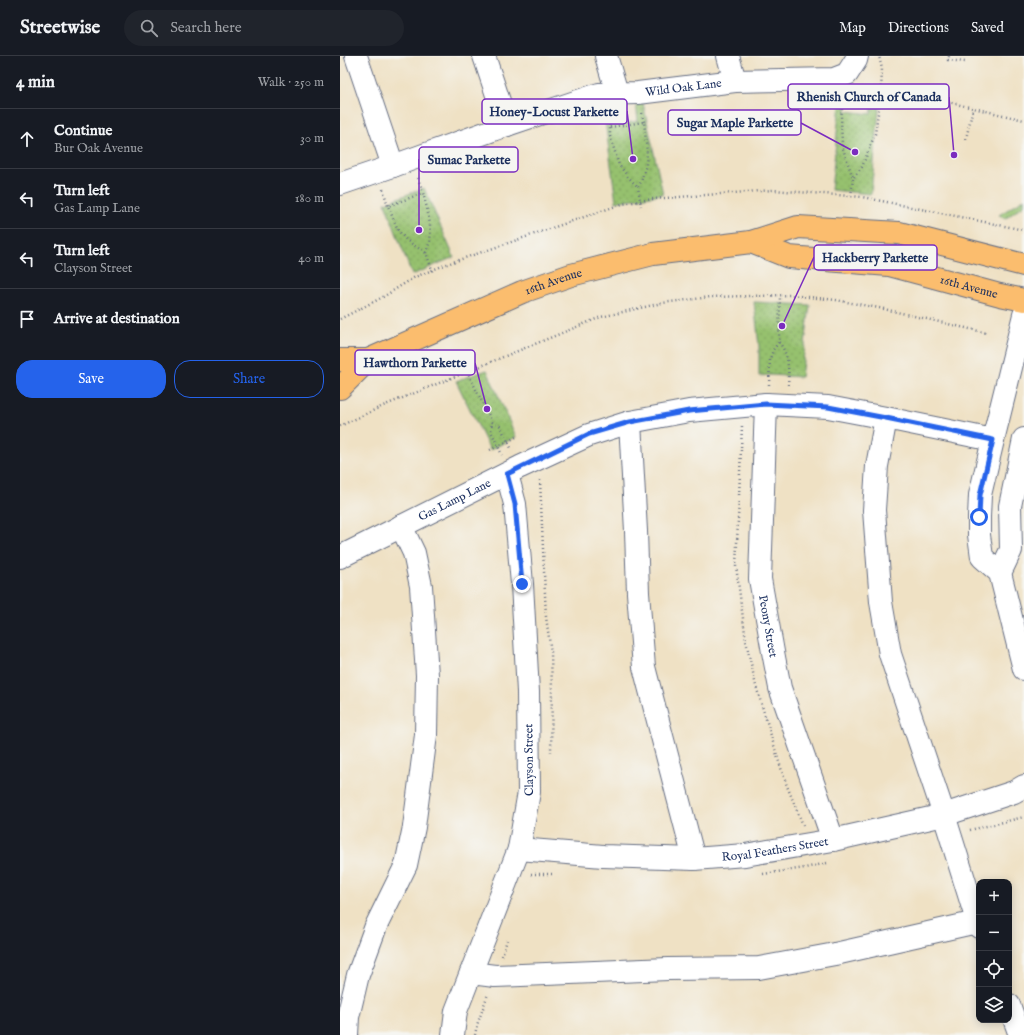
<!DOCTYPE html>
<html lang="en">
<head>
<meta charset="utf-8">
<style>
  :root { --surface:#171b24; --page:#20242c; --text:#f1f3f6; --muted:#9ea1a6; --line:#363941; --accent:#2563eb }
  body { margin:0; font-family:"IM FELL English",serif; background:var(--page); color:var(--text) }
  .controls { position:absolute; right:12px; bottom:12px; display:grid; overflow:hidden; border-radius:8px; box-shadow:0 2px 10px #0003 }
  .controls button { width:36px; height:36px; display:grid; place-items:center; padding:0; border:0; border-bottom:1px solid var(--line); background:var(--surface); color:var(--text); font:20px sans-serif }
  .stop { position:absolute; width:12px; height:12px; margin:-9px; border:3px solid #2563eb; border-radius:50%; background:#fff }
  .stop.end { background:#2563eb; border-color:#fff; box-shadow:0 1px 4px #0008 }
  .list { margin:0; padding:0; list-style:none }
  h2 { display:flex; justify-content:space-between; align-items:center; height:52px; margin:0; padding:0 16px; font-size:17px }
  h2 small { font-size:13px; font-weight:400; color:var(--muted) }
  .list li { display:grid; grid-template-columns:26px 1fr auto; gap:12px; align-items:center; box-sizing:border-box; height:60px; padding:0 16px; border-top:1px solid var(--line) }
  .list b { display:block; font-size:15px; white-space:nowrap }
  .list p { margin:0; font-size:13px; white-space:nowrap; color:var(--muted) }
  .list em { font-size:13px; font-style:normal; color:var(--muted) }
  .actions { display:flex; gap:8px; padding:12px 16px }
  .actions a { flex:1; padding:9px 0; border:1px solid var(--accent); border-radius:16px; text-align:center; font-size:14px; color:var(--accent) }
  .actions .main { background:var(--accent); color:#fff }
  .icon { flex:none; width:22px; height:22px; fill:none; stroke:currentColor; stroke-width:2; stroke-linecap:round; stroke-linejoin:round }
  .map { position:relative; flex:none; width:684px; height:979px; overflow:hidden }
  header { display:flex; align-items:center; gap:24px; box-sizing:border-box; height:56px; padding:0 20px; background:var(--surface); border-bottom:1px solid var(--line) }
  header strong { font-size:19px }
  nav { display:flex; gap:22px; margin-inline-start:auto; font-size:14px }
  .search { width:280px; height:36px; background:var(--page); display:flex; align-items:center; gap:10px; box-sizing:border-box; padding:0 14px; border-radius:22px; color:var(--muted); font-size:15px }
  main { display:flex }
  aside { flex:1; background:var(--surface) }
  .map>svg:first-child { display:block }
  .grass { fill:#96c16e; stroke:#587866 }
  .park { fill:url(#park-dots); stroke:#587866 }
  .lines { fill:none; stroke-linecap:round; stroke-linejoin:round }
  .minor-casing { stroke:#656d82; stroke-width:24 }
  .major-casing { stroke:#656d82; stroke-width:24 }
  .path { stroke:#656d82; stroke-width:2.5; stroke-dasharray:1 3; stroke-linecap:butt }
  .minor { stroke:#fff; stroke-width:22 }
  .major { stroke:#fbbd6e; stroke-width:22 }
  .route { stroke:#2563eb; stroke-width:5 }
  .labels { text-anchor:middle; stroke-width:3; stroke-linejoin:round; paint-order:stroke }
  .street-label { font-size:12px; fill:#1b2f5e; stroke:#f6f6f2 }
  .leader { fill:none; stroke:#7b2cbf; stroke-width:1.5 }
  .callout-dot { fill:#7b2cbf; stroke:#f6f6f2; stroke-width:1.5 }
  .callout { fill:#f6f6f2; stroke:#7b2cbf; stroke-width:1.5 }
  .callout-label { font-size:13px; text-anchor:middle; font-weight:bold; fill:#1b2f5e }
</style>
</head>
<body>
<header>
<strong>Streetwise</strong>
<div class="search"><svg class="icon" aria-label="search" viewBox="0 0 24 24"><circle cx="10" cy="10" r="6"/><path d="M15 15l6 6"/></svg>Search here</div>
<nav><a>Map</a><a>Directions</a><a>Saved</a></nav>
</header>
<main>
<aside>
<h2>4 min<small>Walk · 250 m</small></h2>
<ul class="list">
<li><svg class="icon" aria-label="ahead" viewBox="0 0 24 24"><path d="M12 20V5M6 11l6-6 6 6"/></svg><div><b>Continue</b><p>Bur Oak Avenue</p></div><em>30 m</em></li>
<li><svg class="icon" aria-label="left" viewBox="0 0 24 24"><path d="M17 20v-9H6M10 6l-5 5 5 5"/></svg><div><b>Turn left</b><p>Gas Lamp Lane</p></div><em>180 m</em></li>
<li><svg class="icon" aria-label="left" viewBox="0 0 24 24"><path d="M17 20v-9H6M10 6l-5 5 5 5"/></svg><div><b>Turn left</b><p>Clayson Street</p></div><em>40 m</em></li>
<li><svg class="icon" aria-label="arrive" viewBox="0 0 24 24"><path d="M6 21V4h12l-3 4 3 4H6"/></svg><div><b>Arrive at destination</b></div></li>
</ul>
<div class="actions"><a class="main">Save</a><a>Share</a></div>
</aside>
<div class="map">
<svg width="684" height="979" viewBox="0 0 684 979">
  <defs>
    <pattern id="park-dots" width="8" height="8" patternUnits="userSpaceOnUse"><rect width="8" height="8" fill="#96c16e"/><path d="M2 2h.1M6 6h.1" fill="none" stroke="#7a9d5e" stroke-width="1.8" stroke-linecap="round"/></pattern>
  </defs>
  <rect width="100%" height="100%" fill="#f6f6f2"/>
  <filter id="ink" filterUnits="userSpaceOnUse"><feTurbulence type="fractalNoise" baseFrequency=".025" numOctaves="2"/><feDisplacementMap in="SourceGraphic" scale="8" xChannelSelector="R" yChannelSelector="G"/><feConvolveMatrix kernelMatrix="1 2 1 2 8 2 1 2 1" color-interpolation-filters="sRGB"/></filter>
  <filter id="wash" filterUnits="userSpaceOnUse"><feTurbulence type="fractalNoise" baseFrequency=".012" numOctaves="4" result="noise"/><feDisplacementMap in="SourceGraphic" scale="16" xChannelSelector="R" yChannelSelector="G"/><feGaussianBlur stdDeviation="0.9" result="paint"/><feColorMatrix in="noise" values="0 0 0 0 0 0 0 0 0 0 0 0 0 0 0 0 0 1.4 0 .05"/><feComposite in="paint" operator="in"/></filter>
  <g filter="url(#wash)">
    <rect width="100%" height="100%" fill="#efe1c4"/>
    <path class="grass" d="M684,143V149L665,163L659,159Z"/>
    <path class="park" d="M501,38H507L506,55L531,58L534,42L540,43L531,138L491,134Z
      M303,47L323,138L276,146L263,50H271L274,69L298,65L296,48Z
      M84,132L114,201L72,219L45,147Z
      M414,246L470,249L461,321L430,319L419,320V290Z
      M147,314L176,381L150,394L116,325Z"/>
  </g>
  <g filter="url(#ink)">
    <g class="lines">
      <g class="minor-casing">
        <g id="minor">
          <path d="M16,0L53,110"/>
          <path d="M144,0L167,69"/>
          <path d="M266,0L277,37"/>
          <path d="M388,0L395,25"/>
          <path id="s1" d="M0,128L53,110L167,69L259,38L298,37L395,25L494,23L507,18L516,4L517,0"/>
          <path d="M684,259L653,384L640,439L639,461V479L642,501L660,517L684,613"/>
          <path id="s2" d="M426,348L420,523L433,596L440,632L493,784"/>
          <path d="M546,362L537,410L534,454L541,546L550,598L604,759L639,871"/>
          <path d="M290,366L296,475L298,537L304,611L354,803"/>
          <path id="s3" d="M0,501L180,411L249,379L290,366L349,355L426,348L488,351L546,362L653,384"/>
          <path d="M660,517L671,494L670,450L684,383"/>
          <path id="s4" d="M179,793L263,800L354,803L405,799L493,784L604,759L674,736L684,730"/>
          <path d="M131,917L155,920L328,913L419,912L495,898L637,866"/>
          <path d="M669,949L680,979"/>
          <path d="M7,979L8,961L18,919L36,870L66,809L74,771L86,679L87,619L81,530L74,497L61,470"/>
          <path id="s5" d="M113,979L116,955L179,793L189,736L188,636L182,528L175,448L167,418"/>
        </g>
      </g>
      <g class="major-casing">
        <g id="major">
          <path id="s6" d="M411,186L449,201L549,209L660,239L684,244"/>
          <path d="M0,304H28"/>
          <path id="s7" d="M0,332L28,304L182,236L231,219L313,198L411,186L458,171L559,177L684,209"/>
        </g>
      </g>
      <path class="path" d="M609,0L608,4L625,6
        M557,34L684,64
        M504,41L501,60L502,90L513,122L511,140
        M265,57L270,71V80L279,109L289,122L298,131
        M302,57L304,66
        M270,71L304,66L307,97L306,109L301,126L298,131L301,150
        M626,83L633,52
        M514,121L522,111L535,78L541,37L542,13L539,0
        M78,122L83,137
        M43,133L48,150
        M86,197C87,193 89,189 90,185C92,169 87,152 83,137L48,150L58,174L66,184L86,197L93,216
        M0,263L43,241L75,221L107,208L282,148L312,143L433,134L522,141L684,174
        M439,286C449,299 449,314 448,330
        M127,315L152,366L151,375L162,399
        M429,329L430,303L433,294L439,286L440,240
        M152,366L160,370L172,394
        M0,370L43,350L261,261L322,247L371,241L451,239L496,244L544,253L647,277
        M402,370L396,510L406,585L416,630L439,706L447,730L463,769
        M150,394L176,381
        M200,424L206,561L211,596L212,634L211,696
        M630,774L684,761
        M191,818H214
        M423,818L465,812L487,807
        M162,900L167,884
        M135,979L137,969L148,938"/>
      <use href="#minor" class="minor"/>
      <use href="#major" class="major"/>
    </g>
  </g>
  <g class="lines" filter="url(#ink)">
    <path class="route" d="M182,528L175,448L167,418L249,378L290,366L349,355L426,348L488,351L546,362L653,384L640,439L639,461"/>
  </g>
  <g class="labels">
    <g class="street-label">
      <text dy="4" stroke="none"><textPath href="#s1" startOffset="359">Wild Oak Lane</textPath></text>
      <text dy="4" stroke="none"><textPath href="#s7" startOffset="241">16th Avenue</textPath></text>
      <text dy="4" stroke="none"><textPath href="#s6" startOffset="224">16th Avenue</textPath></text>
      <text dy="4" stroke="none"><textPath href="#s3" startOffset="128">Gas Lamp Lane</textPath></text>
      <text dy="4" stroke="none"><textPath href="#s2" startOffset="223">Peony Street</textPath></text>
      <text dy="4" stroke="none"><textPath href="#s5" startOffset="288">Clayson Street</textPath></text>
      <text dy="4" stroke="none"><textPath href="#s4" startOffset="257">Royal Feathers Street</textPath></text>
    </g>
  </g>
  <path class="leader" d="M614 99L609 41M293 103L287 55M515 96L461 67M79 174L79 103M442 270L474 201M147 353L135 307"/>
  <g class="callout-dot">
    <circle cx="614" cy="99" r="4"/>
    <circle cx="293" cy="103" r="4"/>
    <circle cx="515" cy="96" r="4"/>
    <circle cx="79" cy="174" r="4"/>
    <circle cx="442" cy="270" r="4"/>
    <circle cx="147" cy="353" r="4"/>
  </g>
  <g class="callout">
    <rect x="448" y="28" width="161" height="25" rx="4"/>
    <rect x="142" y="43" width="145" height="25" rx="4"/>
    <rect x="328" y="54" width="133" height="25" rx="4"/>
    <rect x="79" y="91" width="99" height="25" rx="4"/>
    <rect x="474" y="189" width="123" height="25" rx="4"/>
    <rect x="15" y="294" width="120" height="25" rx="4"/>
  </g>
  <g class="callout-label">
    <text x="529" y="45">Rhenish Church of Canada</text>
    <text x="214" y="60">Honey-Locust Parkette</text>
    <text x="395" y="71">Sugar Maple Parkette</text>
    <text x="129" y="108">Sumac Parkette</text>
    <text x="535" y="206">Hackberry Parkette</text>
    <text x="75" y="311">Hawthorn Parkette</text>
  </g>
</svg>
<div class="controls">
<button>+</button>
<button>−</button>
<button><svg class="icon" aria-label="locate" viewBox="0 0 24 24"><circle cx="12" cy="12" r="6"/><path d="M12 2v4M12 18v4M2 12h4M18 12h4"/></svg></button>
<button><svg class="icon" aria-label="layers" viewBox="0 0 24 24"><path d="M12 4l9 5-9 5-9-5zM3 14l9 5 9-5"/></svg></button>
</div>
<div class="stop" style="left:639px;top:461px"></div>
<div class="stop end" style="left:182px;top:528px"></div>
</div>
</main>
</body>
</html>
